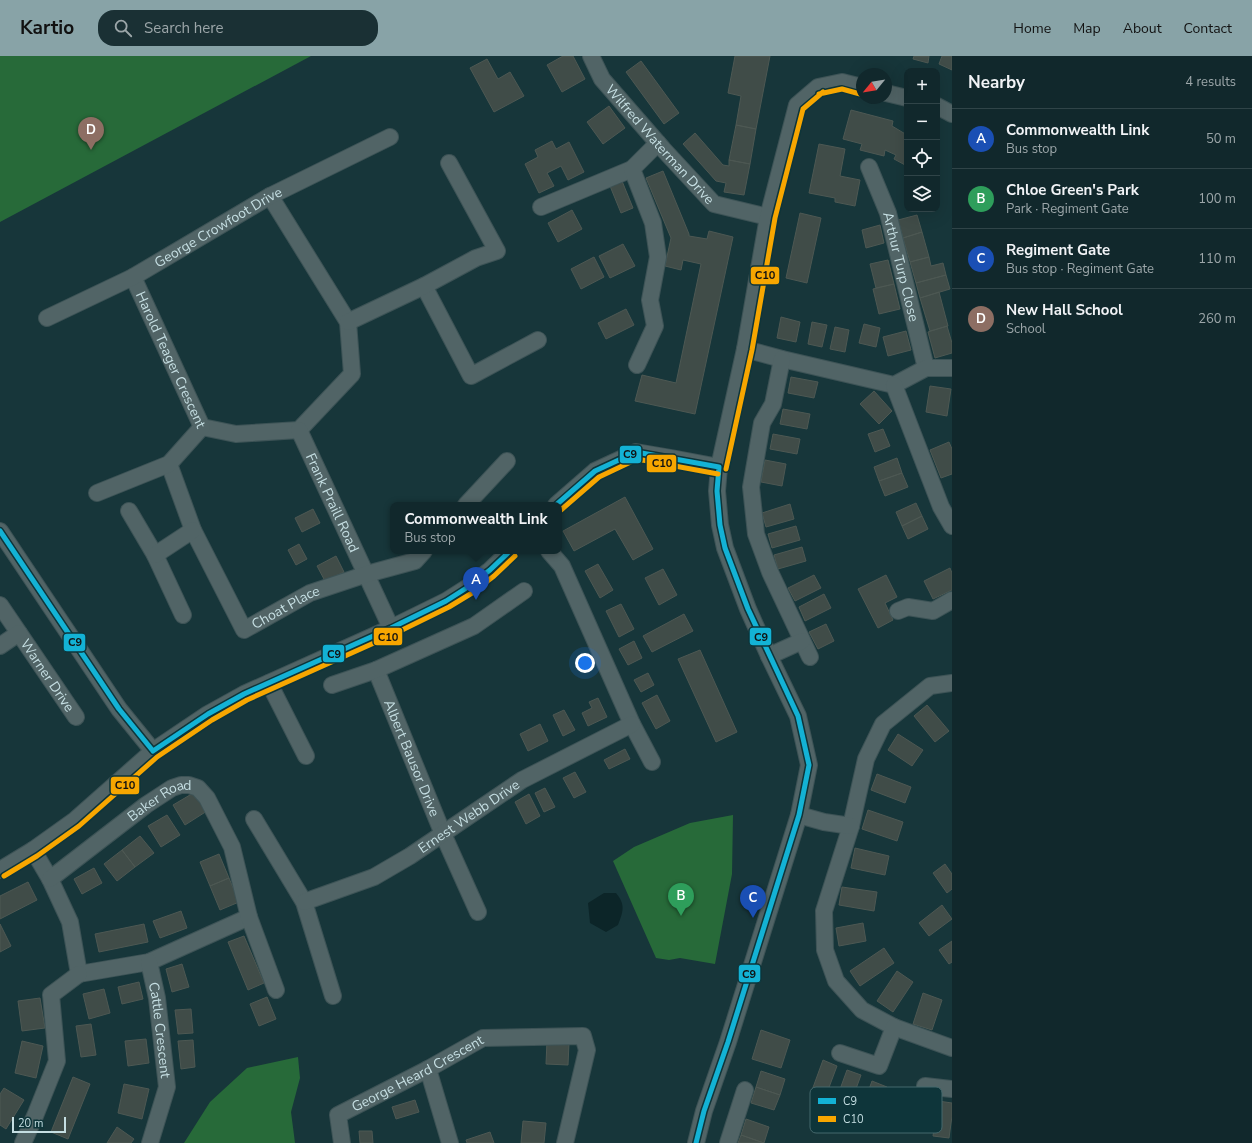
<!DOCTYPE html>
<html lang="en">
<head>
<meta charset="utf-8">
<style>
  :root { --surface:#11282c; --page:#1a3034; --text:#f1f3f6; --muted:#9ca6a9; --line:#304448; --accent:#88a3a7 }
  body { margin:0; font-family:"Nunito Sans",sans-serif; background:var(--page); color:var(--text) }
  .controls { position:absolute; right:12px; top:12px; display:grid; overflow:hidden; border-radius:8px; box-shadow:0 4px 16px #0002 }
  .controls button { width:36px; height:36px; display:grid; place-items:center; padding:0; border:0; border-bottom:1px solid var(--line); background:var(--surface); color:var(--text); font:20px sans-serif }
  .compass { position:absolute; left:856px; top:12px; width:36px; height:36px; border-radius:50%; background:var(--surface); box-shadow:0 4px 16px #0002; rotate:240deg }
  .scale { position:absolute; left:12px; bottom:10px; width:54px; box-sizing:border-box; padding-left:4px; border:2px solid #c5dee2; border-top:0; font-size:11px; line-height:14px; white-space:nowrap; color:#c5dee2; -webkit-text-stroke:3px #0e353a; paint-order:stroke }
  .you { position:absolute; left:585px; top:607px; width:14px; height:14px; margin:-10px; border:3px solid #fff; border-radius:50%; background:#1a73e8; box-shadow:0 0 0 6px #1a73e833 }
  .badge { display:grid; place-items:center; width:26px; height:26px; border-radius:50%; background:var(--accent); color:#fff; font-size:13px; font-weight:700 }
  .pin { position:absolute; translate:-50% -33px; filter:drop-shadow(0 1px 2px #0008) }
  .pin::after { content:''; position:absolute; top:21px; width:14px; height:12px; background:inherit; clip-path:polygon(0 0,100% 0,50% 100%) }
  .popup { position:absolute; left:390px; top:446px; width:172px; height:52px; box-sizing:border-box; display:grid; place-content:center; border-radius:8px; background:var(--surface); filter:drop-shadow(0 1px 3px #0005); font-size:13px; white-space:nowrap; color:var(--muted) }
  .popup b { font-size:15px; color:var(--text) }
  .popup::after { content:''; position:absolute; left:50%; top:100%; margin-left:-8px; border:8px solid transparent; border-top-color:var(--surface) }
  .list { margin:0; padding:0; list-style:none }
  h2 { display:flex; justify-content:space-between; align-items:center; height:52px; margin:0; padding:0 16px; font-size:17px }
  h2 small { font-size:13px; font-weight:400; color:var(--muted) }
  .list li { display:grid; grid-template-columns:26px 1fr auto; gap:12px; align-items:center; box-sizing:border-box; height:60px; padding:0 16px; border-top:1px solid var(--line) }
  .list b { display:block; font-size:15px; white-space:nowrap }
  .list p { margin:0; font-size:13px; white-space:nowrap; color:var(--muted) }
  .list em { font-size:13px; font-style:normal; color:var(--muted) }
  .icon { flex:none; width:22px; height:22px; fill:none; stroke:currentColor; stroke-width:2; stroke-linecap:round; stroke-linejoin:round }
  .map { position:relative; flex:none; width:952px; height:1087px; overflow:hidden }
  header { display:flex; align-items:center; gap:24px; box-sizing:border-box; height:56px; padding:0 20px; background:var(--accent); color:#111 }
  header strong { font-size:19px }
  nav { display:flex; gap:22px; margin-inline-start:auto; font-size:14px }
  .search { width:280px; height:36px; background:var(--page); display:flex; align-items:center; gap:10px; box-sizing:border-box; padding:0 14px; border-radius:16px; color:var(--muted); font-size:15px }
  main { display:flex }
  aside { flex:1; background:var(--surface) }
  .map>svg:first-child { display:block }
  .green { fill:#276a39 }
  .water { fill:#0c2528 }
  .building { fill:#404c48; stroke:#4d5853 }
  .lines { fill:none; stroke-linecap:round; stroke-linejoin:round }
  .street-casing { stroke:#3d5356; stroke-width:18 }
  .street { stroke:#516466; stroke-width:16 }
  .bus-1-casing { stroke:#0e353a; stroke-width:8 }
  .bus-2-casing { stroke:#0e353a; stroke-width:8 }
  .bus-1 { stroke:#13b2d5; stroke-width:5 }
  .bus-2 { stroke:#f7a600; stroke-width:5 }
  .labels { text-anchor:middle; stroke-width:4; stroke-linejoin:round; paint-order:stroke }
  .street-label { font-size:14px; fill:#c5dee2; stroke:#0e353a }
  .key { fill:#0e353a; stroke:#45686c; stroke-width:1 }
  .key-label { font-size:11px; fill:#c5dee2 }
  .line-badge { stroke:#0e353a; stroke-width:1.5 }
  .pale-badge-label { font-size:11px; text-anchor:middle; font-weight:bold; fill:#111 }
</style>
</head>
<body>
<header>
<strong>Kartio</strong>
<div class="search"><svg class="icon" aria-label="search" viewBox="0 0 24 24"><circle cx="10" cy="10" r="6"/><path d="M15 15l6 6"/></svg>Search here</div>
<nav><a>Home</a><a>Map</a><a>About</a><a>Contact</a></nav>
</header>
<main>
<div class="map">
<svg width="952" height="1087" viewBox="0 0 952 1087">
  <rect width="100%" height="100%" fill="#17363a"/>
  <path class="green" d="M0,0H311L0,166Z
    M733,759L732,818L715,908L680,902L669,904L656,902L613,805L634,791L690,767Z
    M298,1001L300,1022L291,1056L295,1087H184L210,1046L247,1012Z"/>
  <path class="water" d="M604,837H616C626,849 623,856 618,869L606,876L590,867L588,847Z"/>
  <path class="building" d="M563,0H573L585,23L562,36L547,9Z
    M735,0H770L756,73L736,69L741,40L728,37Z
    M914,0H929L928,7L913,3Z
    M942,0H952V14L939,8Z
    M487,3L498,23L510,16L524,40L494,56L470,12Z
    M641,5L679,57L664,68L626,16Z
    M609,50L625,72L603,88L587,66Z
    M851,54L893,65L892,70L907,79V110L894,103L896,99L885,94L884,100L860,94L862,88L843,83Z
    M736,69L756,73L750,108L729,104Z
    M695,77L723,109L729,110V104L750,108L744,139L724,136L726,127L716,125L683,88Z
    M552,85L556,93L569,86L584,116L568,124L561,110L547,117L554,130L539,137L525,108L538,101L535,94Z
    M819,88L845,93L840,120L860,124L855,150L835,146V142L809,137Z
    M663,115L689,178V180L707,183L709,175L733,181L695,358L635,345L642,319L676,327L701,208L683,204L681,214L665,210L671,182L646,122Z
    M622,125L633,152L621,157L610,130Z
    M572,154L582,173L558,186L548,167Z
    M800,157L821,162L807,227L786,222Z
    M917,159L922,176L903,182L898,164Z
    M880,169L884,187L866,192L862,174Z
    M922,176L929,201L910,206L903,182Z
    M623,188L635,210L610,222L599,200Z
    M594,201L604,221L581,233L571,213Z
    M929,201L931,210L943,207L946,219L916,227L910,206Z
    M888,204L894,228L876,232L870,208Z
    M946,219L950,233L920,242L916,227Z
    M894,228L900,253L879,258L873,233Z
    M939,236L948,270L930,275L920,242Z
    M626,253L634,269L606,283L598,267Z
    M781,261L800,266L796,286L777,282Z
    M812,266L827,269L822,291L808,288Z
    M864,268L880,272L876,291L859,287Z
    M947,270L952,287V297L935,302L928,276Z
    M835,271L849,274L845,296L830,293Z
    M906,275L911,294L888,300L883,281Z
    M791,321L818,326L814,342L788,337Z
    M930,330L951,333L947,360L926,356Z
    M874,335L892,355L879,368L860,348Z
    M783,353L810,358L807,373L780,368Z
    M883,373L890,390L875,396L868,378Z
    M773,378L800,383L797,398L770,393Z
    M949,386L952,393V418L941,422L930,394Z
    M897,402L902,417L879,425L874,411Z
    M765,404L786,408L782,430L761,426Z
    M902,417L908,431L885,440L879,425Z
    M625,441L653,493L633,504L615,473L574,495L563,475Z
    M916,447L922,460L902,470L896,456Z
    M790,448L794,463L766,471L762,457Z
    M313,453L320,467L302,476L295,462Z
    M922,460L928,473L908,483L902,470Z
    M796,470L800,484L772,492L768,478Z
    M299,488L307,503L296,509L288,494Z
    M802,491L806,505L778,513L774,499Z
    M336,500L344,516L325,525L317,510Z
    M598,508L613,534L600,542L585,515Z
    M950,512L952,517V534L933,543L924,525Z
    M663,513L677,539L659,549L645,522Z
    M814,519L821,532L795,545L788,532Z
    M886,519L897,541L885,547L893,564L878,572L858,533Z
    M824,538L831,552L805,565L799,551Z
    M621,548L634,573L619,581L606,555Z
    M684,558L693,575L652,596L643,580Z
    M826,568L834,585L818,593L809,576Z
    M634,585L642,602L628,609L619,593Z
    M700,594L737,676L716,686L678,603Z
    M648,617L654,629L641,636L634,624Z
    M657,639L670,665L656,673L642,647Z
    M598,642L607,661L588,670L582,657L592,652L589,646Z
    M927,649L949,675L935,686L914,660Z
    M564,654L575,674L563,680L553,659Z
    M540,668L548,685L528,695L520,678Z
    M898,678L923,694L912,710L888,694Z
    M625,693L630,703L609,713L604,704Z
    M575,716L586,736L574,742L563,722Z
    M877,718L911,731L905,747L871,734Z
    M545,732L555,751L544,756L535,737Z
    M195,736L207,755L185,769L173,749Z
    M529,738L540,760L526,768L515,746Z
    M868,754L903,766L897,785L862,773Z
    M167,759L180,779L161,791L148,770Z
    M140,780L154,797L135,811L122,794Z
    M855,792L889,800L885,819L851,812Z
    M122,794L135,811L117,825L104,808Z
    M219,798L229,822L210,830L200,806Z
    M945,808L952,818V833L947,837L933,817Z
    M94,812L102,827L82,838L74,823Z
    M229,822L239,846L220,854L210,830Z
    M28,826L37,844L0,863V840Z
    M842,831L877,836L874,855L839,849Z
    M942,849L952,863L929,880L919,867Z
    M181,855L187,872L160,882L153,865Z
    M863,867L866,885L839,890L836,872Z
    M0,868L11,890L0,896Z
    M144,868L148,886L99,896L95,878Z
    M244,880L264,927L248,934L228,886Z
    M952,885V906L949,908L939,894Z
    M884,892L894,907L860,930L850,915Z
    M182,908L189,931L172,936L166,913Z
    M897,915L913,926L893,956L877,945Z
    M139,926L143,943L122,948L118,931Z
    M104,933L110,957L89,963L83,938Z
    M923,937L942,944L932,974L913,968Z
    M267,941L276,963L259,970L250,948Z
    M40,942L45,972L22,975L18,945Z
    M191,953L193,977L178,978L175,954Z
    M91,968L96,999L81,1001L76,970Z
    M761,974L790,984L781,1012L752,1003Z
    M146,983L149,1007L128,1010L125,985Z
    M193,984L195,1011L181,1013L178,985Z
    M22,985L43,990L36,1022L15,1017Z
    M547,985L569,987L568,1009L546,1008Z
    M823,1004L837,1010L825,1042L811,1037Z
    M847,1014L861,1019L849,1052L835,1047Z
    M761,1015L785,1023L780,1039L756,1031Z
    M73,1021L90,1028L68,1083L51,1076Z
    M872,1025L887,1031L875,1063L860,1058Z
    M124,1028L149,1033L142,1063L118,1057Z
    M756,1031L780,1039L774,1054L751,1047Z
    M4,1032L24,1044L6,1073L0,1069V1038Z
    M896,1035L910,1040L899,1073L884,1068Z
    M415,1044L419,1056L396,1063L392,1051Z
    M938,1045L952,1047V1060L949,1082L933,1080Z
    M746,1063L769,1071L764,1087L741,1079Z
    M523,1065L546,1067L544,1087H521Z
    M117,1071L134,1083L131,1087H107Z
    M359,1075H372L373,1087H360Z
    M490,1076L494,1087H467L466,1084Z
    M741,1079L764,1087H738Z"/>
  <g class="lines">
    <g class="street-casing">
      <g id="street">
        <path id="s1" d="M591,0L602,23L663,93L714,148L768,161"/>
        <path d="M886,37L907,42"/>
        <path d="M937,50L952,58"/>
        <path id="s2" d="M869,111L888,157L926,312"/>
        <path d="M541,151L632,113"/>
        <path id="s3" d="M133,221L202,371L236,378L299,374L352,318L348,266L270,140"/>
        <path d="M424,230L471,320L538,284"/>
        <path id="s4" d="M47,262L133,221L270,140L390,81"/>
        <path d="M348,266L424,230L476,202L497,195L449,107"/>
        <path d="M745,293L782,303L894,329L926,312H952"/>
        <path d="M782,303L773,348L762,367L751,431L756,478L770,516L810,601"/>
        <path d="M637,309L655,270L650,244L658,201L653,167L632,113L658,87"/>
        <path d="M894,329L941,451L952,470"/>
        <path id="s5" d="M299,374L391,572"/>
        <path id="s6" d="M169,408L193,474L244,574L310,537L367,518L415,505L424,495"/>
        <path d="M97,437L169,408L202,371"/>
        <path d="M466,449L507,405"/>
        <path d="M556,449L595,415L636,396L671,402L719,411"/>
        <path d="M129,455L155,499L183,559"/>
        <path d="M0,475L119,653L153,695"/>
        <path d="M549,495L562,510L632,668L652,706"/>
        <path d="M155,499L193,474"/>
        <path id="s7" d="M0,549L76,661"/>
        <path d="M898,555L908,551L933,555L952,544"/>
        <path d="M0,590L19,577"/>
        <path d="M769,600L802,585"/>
        <path id="s8" d="M376,614L443,778L478,856"/>
        <path d="M269,627L306,700"/>
        <path d="M952,627L930,630L883,668L866,703L851,770L824,855L825,894L836,925L862,954L894,971L952,992"/>
        <path d="M332,629L376,614L474,570L524,535"/>
        <path d="M799,759L824,766L851,770"/>
        <path d="M254,763L304,846L333,940"/>
        <path d="M33,794L50,823L70,866L79,918L149,906L249,861"/>
        <path d="M0,814L33,794L75,764L153,695L208,658L244,638L391,572L446,545L468,531L490,514L510,495"/>
        <path id="s9" d="M50,823L146,749L172,732L181,729H189L198,732L207,742L232,791L249,861L276,934"/>
        <path id="s10" d="M304,846L374,821L410,800L522,724L632,668"/>
        <path id="s11" d="M149,906L157,942L167,1031L150,1087"/>
        <path d="M840,997L879,1010L894,971"/>
        <path d="M428,1013L450,1087"/>
        <path d="M925,1030L952,1033"/>
        <path d="M23,1087L35,1060L57,1005L51,939L79,918"/>
        <path id="s12" d="M342,1087L338,1059L428,1013L483,982L583,980L587,994L565,1087"/>
        <path d="M696,1087L704,1055L728,986L799,759L809,709L798,660L769,600L748,553L725,492L720,469L717,435L719,411L745,293L768,161L797,49L818,31L842,26L862,31"/>
        <path d="M728,1087L745,1034"/>
      </g>
    </g>
    <use href="#street" class="street"/>
    <g class="bus-1-casing">
      <path id="bus-1" d="M556,449L595,415L636,396L719,411
        M0,475L119,653L153,695
        M153,695L208,658L244,638L391,572L446,545L468,531L490,514L510,495
        M696,1087L704,1055L728,986L799,759L809,709L798,660L748,553L725,492L720,469L717,435L719,411"/>
    </g>
    <g class="bus-2-casing">
      <path id="bus-2" d="M819,38L842,33L860,38
        M726,413L752,294L775,162L803,53L823,36
        M561,454L599,421L637,403L718,418
        M4,820L37,800L79,770L157,701L212,664L247,644L394,578L449,551L472,537L494,520L515,500"/>
    </g>
    <use href="#bus-1" class="bus-1"/>
    <use href="#bus-2" class="bus-2"/>
  </g>
  <g class="labels">
    <g class="street-label">
      <text dy="5" stroke="none"><textPath href="#s1" startOffset="113">Wilfred Waterman Drive</textPath></text>
      <text dy="5" stroke="none"><textPath href="#s4" startOffset="194">George Crowfoot Drive</textPath></text>
      <text dy="5" stroke="none"><textPath href="#s2" startOffset="105">Arthur Turp Close</textPath></text>
      <text dy="5" stroke="none"><textPath href="#s3" startOffset="91">Harold Teager Crescent</textPath></text>
      <text dy="5" stroke="none"><textPath href="#s5" startOffset="80">Frank Praill Road</textPath></text>
      <text dy="5" stroke="none"><textPath href="#s6" startOffset="230">Choat Place</textPath></text>
      <text dy="5" stroke="none"><textPath href="#s7" startOffset="85">Warner Drive</textPath></text>
      <text dy="5" stroke="none"><textPath href="#s8" startOffset="95">Albert Bausor Drive</textPath></text>
      <text dy="5" stroke="none"><textPath href="#s9" startOffset="136">Baker Road</textPath></text>
      <text dy="5" stroke="none"><textPath href="#s10" startOffset="187">Ernest Webb Drive</textPath></text>
      <text dy="5" stroke="none"><textPath href="#s11" startOffset="69">Cattle Crescent</textPath></text>
      <text dy="5" stroke="none"><textPath href="#s12" startOffset="118">George Heard Crescent</textPath></text>
    </g>
  </g>
  <rect x="810" y="1031" width="132" height="46" rx="6" class="key"/>
  <rect x="818" y="1042" width="18" height="6" fill="#13b2d5"/>
  <rect x="818" y="1060" width="18" height="6" fill="#f7a600"/>
  <g class="key-label">
    <text x="843" y="1049">C9</text>
    <text x="843" y="1067">C10</text>
  </g>
  <g class="line-badge">
    <rect x="750" y="210" width="30" height="19" rx="4" fill="#f7a600"/>
    <rect x="619" y="389" width="23" height="19" rx="4" fill="#13b2d5"/>
    <rect x="646" y="398" width="31" height="19" rx="4" fill="#f7a600"/>
    <rect x="749" y="571" width="23" height="19" rx="4" fill="#13b2d5"/>
    <rect x="373" y="571" width="30" height="19" rx="4" fill="#f7a600"/>
    <rect x="63" y="577" width="23" height="19" rx="4" fill="#13b2d5"/>
    <rect x="322" y="588" width="23" height="19" rx="4" fill="#13b2d5"/>
    <rect x="110" y="720" width="30" height="19" rx="4" fill="#f7a600"/>
    <rect x="738" y="908" width="23" height="19" rx="4" fill="#13b2d5"/>
  </g>
  <g class="pale-badge-label">
    <text x="765" y="223">C10</text>
    <text x="630" y="402">C9</text>
    <text x="662" y="411">C10</text>
    <text x="761" y="585">C9</text>
    <text x="388" y="585">C10</text>
    <text x="75" y="590">C9</text>
    <text x="334" y="602">C9</text>
    <text x="125" y="733">C10</text>
    <text x="749" y="922">C9</text>
  </g>
</svg>
<div class="controls">
<button>+</button>
<button>−</button>
<button><svg class="icon" aria-label="locate" viewBox="0 0 24 24"><circle cx="12" cy="12" r="6"/><path d="M12 2v4M12 18v4M2 12h4M18 12h4"/></svg></button>
<button><svg class="icon" aria-label="layers" viewBox="0 0 24 24"><path d="M12 4l9 5-9 5-9-5zM3 14l9 5 9-5"/></svg></button>
</div>
<svg class="compass" viewBox="-18 -18 36 36"><path d="M0-13l5 13h-10z" fill="#e53935"/><path d="M0 13l5-13h-10z" fill="#9ca6a9"/></svg>
<div class="scale">20 m</div>
<div class="you"></div>
<div class="pin badge" style="left:476px;top:544px;background:#1a4fb4">A</div>
<div class="popup"><b>Commonwealth Link</b>Bus stop</div>
<div class="pin badge" style="left:681px;top:860px;background:#2e9e5b">B</div>
<div class="pin badge" style="left:753px;top:862px;background:#1a4fb4">C</div>
<div class="pin badge" style="left:91px;top:94px;background:#8d6e63">D</div>
</div>
<aside>
<h2>Nearby<small>4 results</small></h2>
<ul class="list">
<li><span class="badge" style="background:#1a4fb4">A</span><div><b>Commonwealth Link</b><p>Bus stop</p></div><em>50 m</em></li>
<li><span class="badge" style="background:#2e9e5b">B</span><div><b>Chloe Green's Park</b><p>Park · Regiment Gate</p></div><em>100 m</em></li>
<li><span class="badge" style="background:#1a4fb4">C</span><div><b>Regiment Gate</b><p>Bus stop · Regiment Gate</p></div><em>110 m</em></li>
<li><span class="badge" style="background:#8d6e63">D</span><div><b>New Hall School</b><p>School</p></div><em>260 m</em></li>
</ul>
</aside>
</main>
</body>
</html>
